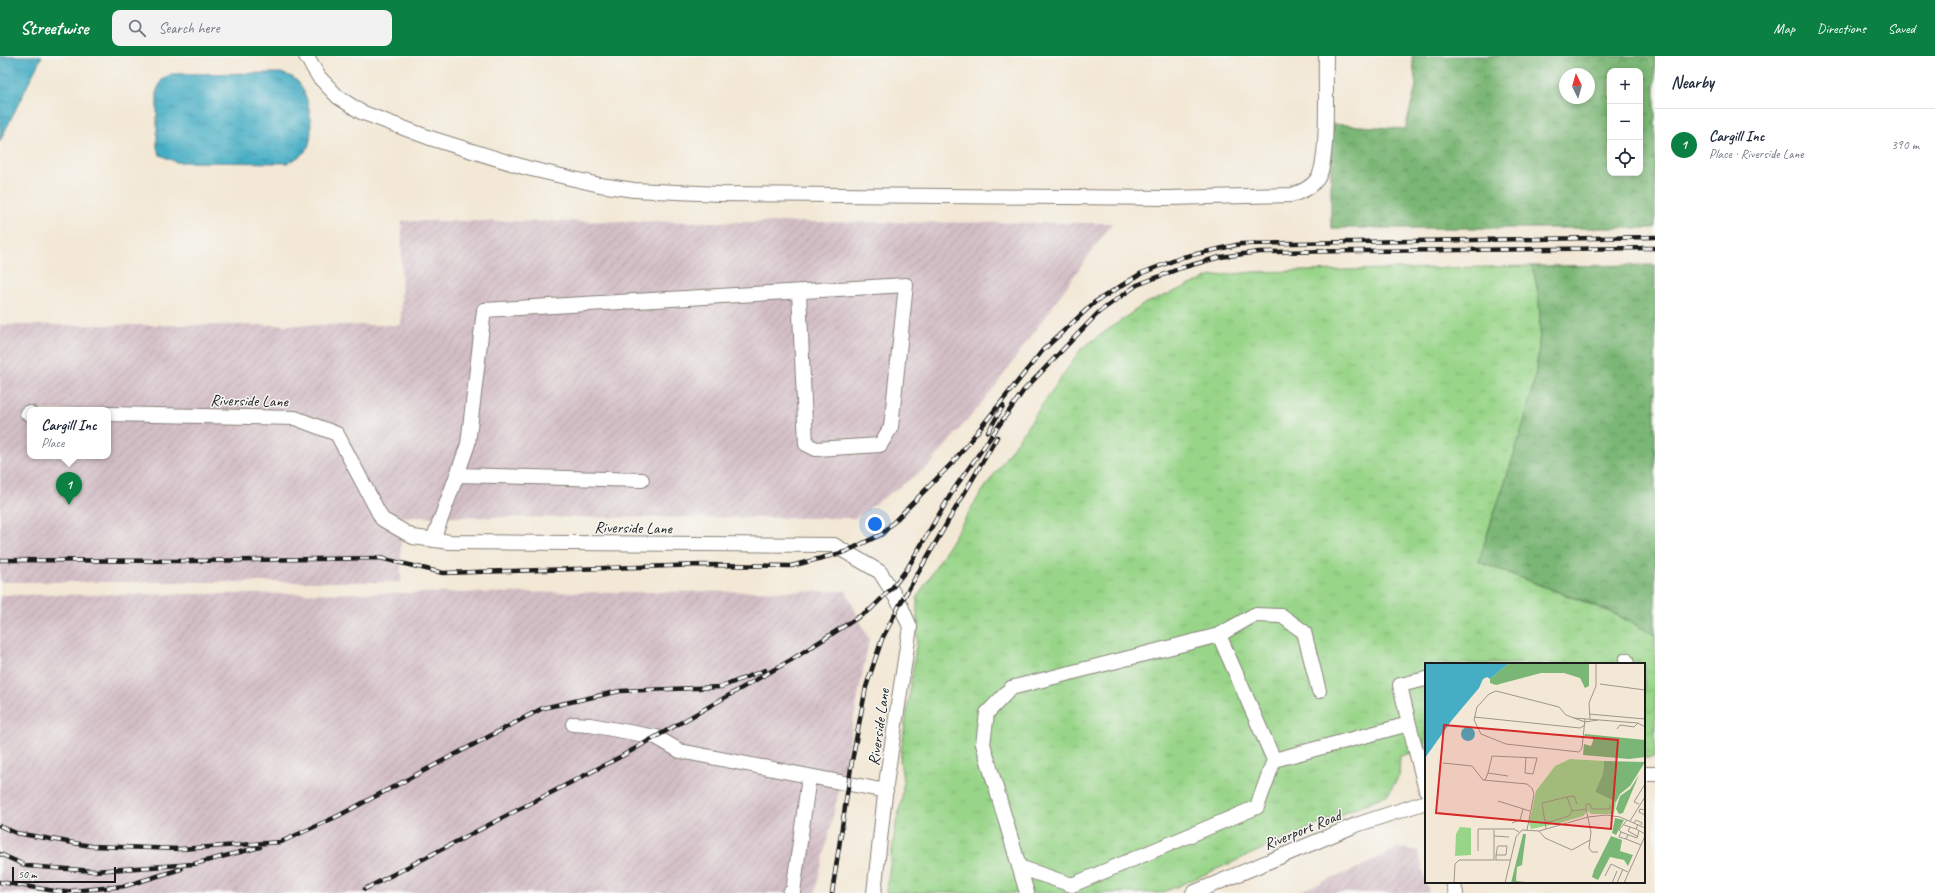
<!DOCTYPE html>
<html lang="en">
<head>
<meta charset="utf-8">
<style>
  :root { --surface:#fff; --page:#f2f2f3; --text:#1f2937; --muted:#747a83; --line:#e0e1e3; --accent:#0b8043 }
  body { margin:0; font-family:Caveat,sans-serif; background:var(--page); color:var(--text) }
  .controls { position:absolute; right:12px; top:12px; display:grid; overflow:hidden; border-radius:8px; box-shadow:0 2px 6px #0003 }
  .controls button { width:36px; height:36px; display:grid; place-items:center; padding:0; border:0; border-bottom:1px solid var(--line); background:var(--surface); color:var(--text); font:20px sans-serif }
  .compass { position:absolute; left:1559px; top:12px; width:36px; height:36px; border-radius:50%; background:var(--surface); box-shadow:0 2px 6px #0003; rotate:355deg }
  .scale { position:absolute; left:12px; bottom:10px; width:104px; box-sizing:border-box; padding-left:4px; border:2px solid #1c1c1c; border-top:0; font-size:11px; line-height:14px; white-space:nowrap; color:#1c1c1c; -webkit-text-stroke:3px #f6f6f2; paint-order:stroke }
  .you { position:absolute; left:875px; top:468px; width:14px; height:14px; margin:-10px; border:3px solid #fff; border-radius:50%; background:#1a73e8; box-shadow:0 0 0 6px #1a73e833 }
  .badge { display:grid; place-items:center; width:26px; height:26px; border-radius:50%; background:var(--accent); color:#fff; font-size:13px; font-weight:700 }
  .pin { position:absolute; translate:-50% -33px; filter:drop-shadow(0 1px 2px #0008) }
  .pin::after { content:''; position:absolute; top:21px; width:14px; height:12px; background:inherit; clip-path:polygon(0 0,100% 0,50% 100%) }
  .popup { position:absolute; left:27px; top:351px; width:84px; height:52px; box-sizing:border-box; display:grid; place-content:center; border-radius:8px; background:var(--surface); filter:drop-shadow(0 1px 3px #0005); font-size:13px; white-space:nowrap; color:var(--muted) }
  .popup b { font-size:15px; color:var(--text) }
  .popup::after { content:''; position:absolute; left:50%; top:100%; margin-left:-8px; border:8px solid transparent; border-top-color:var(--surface) }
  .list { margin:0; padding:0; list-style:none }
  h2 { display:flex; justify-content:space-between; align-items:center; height:52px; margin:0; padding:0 16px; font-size:17px }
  h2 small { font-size:13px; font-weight:400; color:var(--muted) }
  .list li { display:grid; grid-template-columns:26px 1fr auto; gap:12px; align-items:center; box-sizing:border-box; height:72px; padding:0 16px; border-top:1px solid var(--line) }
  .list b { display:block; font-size:15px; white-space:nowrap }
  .list p { margin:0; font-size:13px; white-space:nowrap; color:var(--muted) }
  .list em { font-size:13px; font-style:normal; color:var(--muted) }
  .icon { flex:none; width:22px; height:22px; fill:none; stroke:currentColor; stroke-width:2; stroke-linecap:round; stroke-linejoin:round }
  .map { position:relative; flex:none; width:1655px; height:837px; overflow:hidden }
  header { display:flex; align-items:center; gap:24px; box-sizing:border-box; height:56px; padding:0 20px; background:var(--accent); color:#fff }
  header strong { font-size:19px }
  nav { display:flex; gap:22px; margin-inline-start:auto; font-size:14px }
  .search { width:280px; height:36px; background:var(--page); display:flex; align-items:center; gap:10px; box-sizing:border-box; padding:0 14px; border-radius:8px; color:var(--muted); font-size:15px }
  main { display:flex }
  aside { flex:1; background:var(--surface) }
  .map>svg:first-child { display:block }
  .industrial { fill:url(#industrial-furrows); fill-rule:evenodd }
  .grass { fill:url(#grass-tufts); stroke:#5a7852 }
  .forest { fill:url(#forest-crowns); stroke:#4b6948; fill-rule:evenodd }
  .water { fill:url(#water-ripples); stroke:#306470 }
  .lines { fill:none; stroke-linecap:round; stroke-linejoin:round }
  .minor-casing { stroke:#888279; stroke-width:16 }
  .minor { stroke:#fff; stroke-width:14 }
  .rail-casing { stroke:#1c1c1c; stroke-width:4.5 }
  .rail { stroke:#f6f6f2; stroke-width:3; stroke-dasharray:9; stroke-linecap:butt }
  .labels { text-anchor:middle; stroke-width:3; stroke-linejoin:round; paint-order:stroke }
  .street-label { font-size:16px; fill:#1c1c1c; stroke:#f6f6f2 }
  .inset-road { fill:none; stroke:#9d968c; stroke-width:1 }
  .view { fill:#d62828; fill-opacity:0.15; stroke:#d62828; stroke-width:2 }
  .inset-edge { fill:none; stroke:#1c1c1c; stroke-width:2 }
</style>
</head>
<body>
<header>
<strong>Streetwise</strong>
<div class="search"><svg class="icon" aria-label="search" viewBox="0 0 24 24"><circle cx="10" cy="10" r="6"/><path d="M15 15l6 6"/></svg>Search here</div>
<nav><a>Map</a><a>Directions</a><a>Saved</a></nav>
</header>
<main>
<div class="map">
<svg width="1655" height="837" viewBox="0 0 1655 837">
  <defs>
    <pattern id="industrial-furrows" width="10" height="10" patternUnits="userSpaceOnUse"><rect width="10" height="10" fill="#d2bdc5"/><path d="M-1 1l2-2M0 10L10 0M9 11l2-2" fill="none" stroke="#b4a2a9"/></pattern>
    <pattern id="grass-tufts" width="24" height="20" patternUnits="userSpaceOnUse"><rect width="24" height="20" fill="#99d589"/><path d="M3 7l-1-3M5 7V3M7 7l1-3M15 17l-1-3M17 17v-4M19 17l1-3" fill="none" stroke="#83b676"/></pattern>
    <pattern id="forest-crowns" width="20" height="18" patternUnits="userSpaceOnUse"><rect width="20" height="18" fill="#7ab675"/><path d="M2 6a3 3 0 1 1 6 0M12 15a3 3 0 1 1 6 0" fill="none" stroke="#63935f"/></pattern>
    <pattern id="water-ripples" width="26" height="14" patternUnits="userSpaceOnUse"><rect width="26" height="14" fill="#45adc4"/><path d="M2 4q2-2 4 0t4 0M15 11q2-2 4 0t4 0" fill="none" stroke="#398c9e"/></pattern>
  </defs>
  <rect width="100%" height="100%" fill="#f6f6f2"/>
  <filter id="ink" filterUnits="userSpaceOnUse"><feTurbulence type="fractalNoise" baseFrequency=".025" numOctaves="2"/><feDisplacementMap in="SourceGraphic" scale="8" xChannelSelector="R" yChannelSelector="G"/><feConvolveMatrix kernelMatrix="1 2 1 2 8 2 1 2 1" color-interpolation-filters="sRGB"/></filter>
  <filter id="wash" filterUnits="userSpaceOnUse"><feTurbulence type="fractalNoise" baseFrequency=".012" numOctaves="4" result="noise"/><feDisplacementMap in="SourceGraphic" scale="16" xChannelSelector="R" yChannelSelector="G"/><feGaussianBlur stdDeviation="0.9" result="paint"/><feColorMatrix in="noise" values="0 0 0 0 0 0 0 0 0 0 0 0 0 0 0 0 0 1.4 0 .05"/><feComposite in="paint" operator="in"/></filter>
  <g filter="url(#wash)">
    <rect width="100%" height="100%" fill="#f3e8d6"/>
    <path class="industrial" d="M402,165L1112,167L994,332L929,410L855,462L401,461V526H0V269H401ZM30,354H108V400H30Z
      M846,535L869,584L843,717L815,837H0V539Z
      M1398,792L1418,795L1429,837H1295L1358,812Z"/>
    <path class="grass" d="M1532,210C1561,306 1504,414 1479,506L1610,556L1655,579V701L1644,702V608H1426V693L1400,700L1399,720L1388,738L1176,831L1161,837H886L896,767L902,744L903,725L900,704L917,583V542L975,446L1081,293L1144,248L1212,220L1255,216Z"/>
    <path class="forest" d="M1412,0H1655V172H1331V68L1405,73L1416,30ZM1610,15H1640V117H1610ZM1565,18H1589V42H1565Z
      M1655,209V579L1610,555L1479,506C1504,414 1561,306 1532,210Z"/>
    <path class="water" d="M0,0H42L0,85Z
      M281,17C285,19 292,20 295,23C309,33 316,78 307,93C302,100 295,103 287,107L176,106L160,99L157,92V34L162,24L171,18Z"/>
  </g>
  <g filter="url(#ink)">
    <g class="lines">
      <g class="minor-casing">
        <path id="minor" d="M306,0L319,21L338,41L361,56L430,82L527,112L600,129L634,134L720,138L1169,142L1292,139C1303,135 1313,131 1319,120C1329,100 1325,25 1326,0
          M27,357H30
          M108,358L295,362L337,378L382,463L413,481L450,486L834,489L880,516L900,548L910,571L887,721L874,837
          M457,419L468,388L484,254L906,229L891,371L880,389L816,393L806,388L799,236
          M433,484L457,419L642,424
          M1219,579L1254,559L1282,560L1304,576L1319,635
          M1626,604L1627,608
          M573,668L590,669L656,681L680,695L886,735
          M1409,668L1400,629L1426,623
          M1644,718H1655
          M1019,811L1072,829L1257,751L1274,704
          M1453,826L1456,837
          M790,837L793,836L809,721
          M1027,837L983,688L987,657L1011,632L1219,579L1274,704L1409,668L1426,734
          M1193,837L1356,769L1426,746"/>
      </g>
      <use href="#minor" class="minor"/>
      <g class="rail-casing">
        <path id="rail" d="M988,376L1003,350
          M0,504L190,505L380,502L443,517L703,509L791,510L845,496L882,478L954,405L1043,294L1095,246L1142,217L1183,201L1241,188L1655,181
          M0,770L16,777L91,790L180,793L281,786L338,760L543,652L620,635L721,631L765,614
          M0,798L27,810L94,815L194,808L260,791
          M0,826L61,836L125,830L181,813
          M365,833L622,700L791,604L871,553L892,532L907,513L954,433L1024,334L1099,256L1137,229L1181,212L1220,201L1259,196L1655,192
          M832,837L852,705L866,631L882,583L900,548L997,381"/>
      </g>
      <use href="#rail" class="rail"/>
    </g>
  </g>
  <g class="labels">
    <g class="street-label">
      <text transform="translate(249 344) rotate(1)" y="6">Riverside Lane</text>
      <text transform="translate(633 471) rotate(1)" y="6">Riverside Lane</text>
      <text transform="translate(878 671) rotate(-82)" y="6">Riverside Lane</text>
      <text transform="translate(1302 773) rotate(-22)" y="6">Riverport Road</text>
    </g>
  </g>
  <g transform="translate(1425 607)">
    <rect width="220" height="220" fill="#f3e8d6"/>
    <path d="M145,96L179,98L178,110L170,129L191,139L189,151H166L163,148L158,153L135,160L106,166L104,160L111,128L130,103ZM35,164L46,165V192L30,193L31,171Z" fill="#99d589"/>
    <path d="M84,0H164V23L160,25L155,15L139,10H116L71,22L65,20V16ZM160,71L220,77V94L204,96L158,92L159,81L166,83L168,78V74L159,73ZM179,98L220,99L205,123L195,131L191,139L170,129L178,110ZM214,112L198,150L194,151L191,146L195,133L205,126ZM190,155L199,157L191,172L187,170ZM98,171H101L97,202L92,204L91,218L109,220H86ZM186,173L197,177L195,188L208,192L203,203L199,197L185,194L173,217L167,214L169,207Z" fill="#7ab675"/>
    <path d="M0,0H84L65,16L62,14L58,16L54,25L27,57L0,95ZM36 71a7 7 0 1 1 14 0a7 7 0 1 1-14 0Z" fill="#45adc4"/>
    <path class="inset-road" d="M175,21L220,27M164,51L220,56M49,54L155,65L160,62M149,55L141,52L134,44L71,28L64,31L52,44L49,57L56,71L81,81L154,89L157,85L160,56M165,56L164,40L171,23V0M173,57L160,59L149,55L213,60L220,64M192,66L195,62L209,64L213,60M18,100L47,103L58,117L102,121L107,125L109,131L102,167M63,110L67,93L112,95L108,111L100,110L101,94M60,117L63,110L83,113M142,134L149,133L152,141M73,138L105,148M214,141L209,139L220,121M161,146V141H165L167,146H185V141M220,147L215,146L214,149L220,152M119,157L124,159L144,153L147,148M202,157L194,167L196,169L212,175L214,168M205,158L220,134M87,160L95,157L98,146M209,160L211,157L217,160L216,162M213,161L211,166L220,171M199,162L211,166M205,164L203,168L212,173M121,166L117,140L142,134L147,148L161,146L166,169L164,185L167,189H173M114,168L120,175L147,187L165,177M196,169L194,174L201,176M203,172L201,176L216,182M69,173L84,174M53,188V166H89L94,169M70,197H86M71,197V192L72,187V185L73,183H82L81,192H71M180,213L186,201L203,209M29,220L30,201L34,197H69V167M80,220L91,174L97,167L114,168L163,154L181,152L195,154L220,165M187,220L192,208M192,220L198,206M199,220L220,173"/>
    <path class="view" d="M19,62L193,77L186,166L11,150Z"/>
    <rect width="220" height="220" class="inset-edge"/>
  </g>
</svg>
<div class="controls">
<button>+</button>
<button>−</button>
<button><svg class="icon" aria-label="locate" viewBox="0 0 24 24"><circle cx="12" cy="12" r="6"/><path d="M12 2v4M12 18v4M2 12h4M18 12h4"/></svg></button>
</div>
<svg class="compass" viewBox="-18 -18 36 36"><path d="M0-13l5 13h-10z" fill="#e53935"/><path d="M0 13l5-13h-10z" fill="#747a83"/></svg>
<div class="scale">50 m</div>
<div class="you"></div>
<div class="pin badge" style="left:69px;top:449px">1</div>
<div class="popup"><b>Cargill Inc</b>Place</div>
</div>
<aside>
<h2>Nearby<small></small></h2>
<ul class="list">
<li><span class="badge">1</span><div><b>Cargill Inc</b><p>Place · Riverside Lane</p></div><em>390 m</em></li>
</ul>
</aside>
</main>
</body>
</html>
